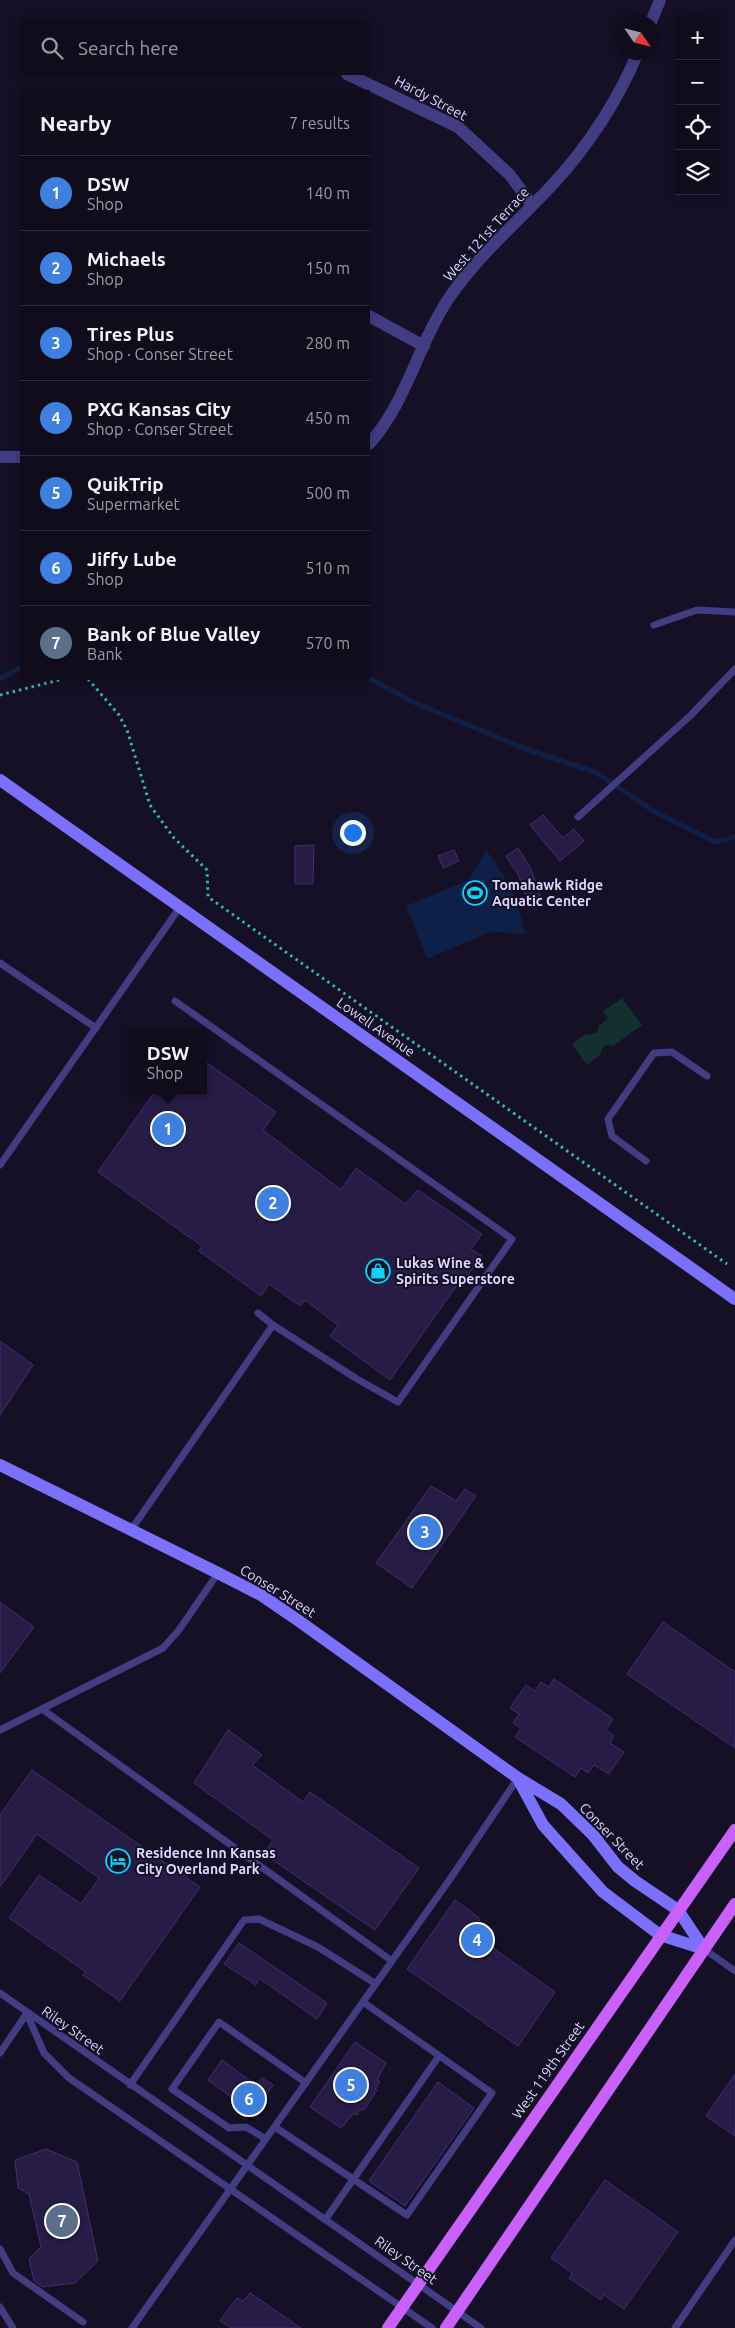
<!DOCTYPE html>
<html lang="en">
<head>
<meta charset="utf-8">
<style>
  :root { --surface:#100c1c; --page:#191525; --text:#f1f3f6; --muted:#9c9ba3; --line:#302c3b; --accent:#7c3aed }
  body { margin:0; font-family:Ubuntu,sans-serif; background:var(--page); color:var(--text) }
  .controls { position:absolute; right:15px; top:15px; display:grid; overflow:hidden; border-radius:0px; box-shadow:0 2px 12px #0003 }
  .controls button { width:45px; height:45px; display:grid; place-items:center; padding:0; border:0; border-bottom:1px solid var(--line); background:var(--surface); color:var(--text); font:25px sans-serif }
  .compass { position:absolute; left:615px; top:15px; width:45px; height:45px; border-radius:50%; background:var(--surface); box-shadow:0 2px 12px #0003; rotate:125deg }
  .you { position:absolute; left:352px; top:832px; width:18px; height:18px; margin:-12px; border:4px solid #fff; border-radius:50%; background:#1a73e8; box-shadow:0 0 0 8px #1a73e833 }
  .badge { display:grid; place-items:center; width:32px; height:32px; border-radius:50%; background:var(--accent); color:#fff; font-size:16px; font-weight:700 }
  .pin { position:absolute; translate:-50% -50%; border:2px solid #fff; box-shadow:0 1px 5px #0006 }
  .popup { position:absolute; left:129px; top:1029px; width:78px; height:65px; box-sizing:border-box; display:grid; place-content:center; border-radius:0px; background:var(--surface); filter:drop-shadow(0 1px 4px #0005); font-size:16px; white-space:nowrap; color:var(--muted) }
  .popup b { font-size:19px; color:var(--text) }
  .popup::after { content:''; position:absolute; left:50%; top:100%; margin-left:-10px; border:10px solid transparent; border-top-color:var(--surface) }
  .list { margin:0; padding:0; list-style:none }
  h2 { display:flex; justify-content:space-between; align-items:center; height:65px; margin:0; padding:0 20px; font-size:21px }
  h2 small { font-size:16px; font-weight:400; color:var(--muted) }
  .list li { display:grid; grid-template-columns:32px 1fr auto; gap:15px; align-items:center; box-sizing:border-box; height:75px; padding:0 20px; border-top:1px solid var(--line) }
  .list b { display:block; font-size:19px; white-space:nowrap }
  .list p { margin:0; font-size:16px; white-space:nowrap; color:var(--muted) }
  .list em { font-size:16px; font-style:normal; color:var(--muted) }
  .icon { flex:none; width:28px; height:28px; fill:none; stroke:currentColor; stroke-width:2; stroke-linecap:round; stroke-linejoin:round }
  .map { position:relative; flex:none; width:735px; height:2328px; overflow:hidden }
  .search { position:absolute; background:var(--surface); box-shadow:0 2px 12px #0003; left:20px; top:20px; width:350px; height:55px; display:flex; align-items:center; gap:12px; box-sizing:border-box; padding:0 18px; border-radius:0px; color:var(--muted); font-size:19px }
  .panel { position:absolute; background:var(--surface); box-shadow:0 2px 12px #0003; left:20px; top:90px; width:350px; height:590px; border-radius:0px }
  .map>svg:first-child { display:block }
  .green { fill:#132f30 }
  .water { fill:#0e2047 }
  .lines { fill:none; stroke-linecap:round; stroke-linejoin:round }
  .stream { stroke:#0e2047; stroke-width:5 }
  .building { fill:#271c46; stroke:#402f71 }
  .path { stroke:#33b5b3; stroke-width:3; stroke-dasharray:2.5 4; stroke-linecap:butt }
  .lane { stroke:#423c83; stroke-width:7 }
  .street { stroke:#423c83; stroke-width:12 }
  .secondary { stroke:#7a70fb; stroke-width:12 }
  .primary { stroke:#c860fa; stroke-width:12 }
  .labels { text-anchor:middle; stroke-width:4; stroke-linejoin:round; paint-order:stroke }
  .street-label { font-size:14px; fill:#dcd6fe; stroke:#151026 }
  .poi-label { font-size:14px; font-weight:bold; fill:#dcd6fe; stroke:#151026; text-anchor:start }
</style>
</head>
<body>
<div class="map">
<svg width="735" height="2328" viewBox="0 0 735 2328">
  <rect width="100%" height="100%" fill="#151026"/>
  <path class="green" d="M622,998L642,1025L613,1046L606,1045L602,1048L600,1055L587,1065L572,1044L585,1034L591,1035L597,1032L599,1026L608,1018L603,1011Z"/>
  <path class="water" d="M486,850C507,877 519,902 525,935L492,931L427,959L406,906L469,880Z"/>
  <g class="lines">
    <path class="stream" d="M369,678L413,702L528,750L595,772L655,812L716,842L735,837
      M0,679L21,667"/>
  </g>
  <path class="building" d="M543,815L563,838L574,829L584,841L560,861L530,825Z
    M314,845L313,884H295V846Z
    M518,848L531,869L541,898L528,903L519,876L506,856Z
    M454,850L459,861L443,868L438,856Z
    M203,1060L276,1112L263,1130L341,1190L356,1168L405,1204L418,1190L482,1234L471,1249L482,1256L459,1287L457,1285L390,1380L330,1336L338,1325L305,1300L300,1306L269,1284L261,1296L199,1251L202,1246L98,1172L156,1090H203Z
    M0,1341L33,1365L0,1415Z
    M431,1486L456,1501L465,1489L476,1496L412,1588L376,1563Z
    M0,1602L34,1627L0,1673Z
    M663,1622L735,1672V1748L627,1674Z
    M554,1679L613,1719L606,1730L614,1736L610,1743L624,1752L609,1774L594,1765L588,1773L581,1768L575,1777L515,1737L521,1728L513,1723L519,1714L510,1708L526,1685L535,1691L541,1682L549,1687Z
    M228,1730L262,1755L252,1765L303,1802L310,1792L419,1868L375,1930L264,1854L273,1840L194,1783Z
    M32,1770L200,1887L120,2001L83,1975L86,1972L9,1918L39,1875L81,1904L99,1878L37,1834L0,1887V1815Z
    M455,1900L478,1917L493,1948L555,1992L518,2046L407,1969Z
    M239,1943L327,2003L317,2019L259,1978L256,1985L224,1964Z
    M355,2042L386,2063L377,2080L380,2082L375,2089L377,2090L364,2110L361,2109L357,2115L354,2113L341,2128L310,2107Z
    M222,2060L256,2085L262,2078L273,2085L253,2113L208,2080Z
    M735,2074V2136L706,2116Z
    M438,2082L474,2108L405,2206L369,2181Z
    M46,2149L77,2162L98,2261L75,2283L43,2287L34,2281L29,2259L41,2247L29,2194L18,2188L15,2160Z
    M605,2180L678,2232L624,2309L604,2295L601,2300L569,2278L572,2273L551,2258Z
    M250,2293L301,2328H231L220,2321L237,2298L243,2301Z"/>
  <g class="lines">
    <path class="path" d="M88,679L119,715L127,730L150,805L174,838L207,870L208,897L727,1264
      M0,695L63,679"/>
    <path class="lane" d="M654,625L697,610L735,612
      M578,817L691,715L735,669
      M0,963L96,1028
      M175,1001L512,1239L398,1402L357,1379L273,1325
      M646,1161L612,1136L608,1119L654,1053L672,1052L707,1076
      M0,1165L180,907
      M131,1530L273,1325L258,1313
      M42,1709L392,1961
      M0,1730L163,1648L179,1630L218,1573
      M704,1949L735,1971
      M0,1993L481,2328
      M27,2014L44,2053L69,2078L432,2328
      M0,2053L27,2013
      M130,2085L244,1920L259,1919L318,1947L376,1984
      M275,2127L407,2215L492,2093L363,2002
      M266,2139L246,2127L229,2128L172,2089L219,2022L306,2083
      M325,2220L439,2056
      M0,2249L13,2273L83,2322
      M0,2307L13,2328
      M132,2328L450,1879L518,1778
      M675,2328L735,2240"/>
    <path class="street" d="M651,22L660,0
      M347,74L458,127L510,175L532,205
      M369,316L424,346
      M369,444C407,402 418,344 449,298C478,255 519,221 554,183C588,146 619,99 638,52
      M0,457H21"/>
    <path class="secondary" d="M0,780L735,1299
      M0,1465L218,1573L261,1595L299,1621L518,1778L561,1804L593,1835L618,1867L635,1881L678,1910L704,1949
      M518,1779L543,1825L603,1892L660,1935L704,1949"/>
    <path class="primary" d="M388,2328L735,1830
      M446,2328L735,1904"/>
  </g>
  <defs>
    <g id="stadium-ring" transform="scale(1.25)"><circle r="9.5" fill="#151026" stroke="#08d4f8" stroke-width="1.5"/><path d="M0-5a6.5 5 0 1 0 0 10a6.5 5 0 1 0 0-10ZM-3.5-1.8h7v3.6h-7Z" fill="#08d4f8"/></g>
    <g id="shop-ring" transform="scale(1.25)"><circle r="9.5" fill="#151026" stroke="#08d4f8" stroke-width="1.5"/><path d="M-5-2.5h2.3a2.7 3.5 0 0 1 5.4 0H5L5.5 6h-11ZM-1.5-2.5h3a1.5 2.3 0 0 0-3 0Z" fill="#08d4f8"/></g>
    <g id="hotel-ring" transform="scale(1.25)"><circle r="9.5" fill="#151026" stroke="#08d4f8" stroke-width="1.5"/><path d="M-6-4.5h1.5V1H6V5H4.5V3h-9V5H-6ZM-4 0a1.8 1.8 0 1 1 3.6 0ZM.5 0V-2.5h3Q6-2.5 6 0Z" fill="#08d4f8"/></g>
  </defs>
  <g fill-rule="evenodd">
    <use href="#stadium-ring" x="475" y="893"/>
    <use href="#shop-ring" x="378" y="1271"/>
    <use href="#hotel-ring" x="118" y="1861"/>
  </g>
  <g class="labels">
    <g class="street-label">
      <text transform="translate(431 98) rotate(28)" y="5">Hardy Street</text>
      <text transform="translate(486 234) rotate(-48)" y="5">West 121st Terrace</text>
      <text transform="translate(376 1027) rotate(35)" y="5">Lowell Avenue</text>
      <text transform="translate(278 1591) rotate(32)" y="5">Conser Street</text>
      <text transform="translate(612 1836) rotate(46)" y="5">Conser Street</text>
      <text transform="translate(73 2030) rotate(35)" y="5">Riley Street</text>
      <text transform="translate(548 2070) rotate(-55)" y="5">West 119th Street</text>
      <text transform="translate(406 2260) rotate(35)" y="5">Riley Street</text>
    </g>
    <g class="poi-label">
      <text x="492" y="890">Tomahawk Ridge<tspan x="492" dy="16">Aquatic Center</tspan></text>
      <text x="396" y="1268">Lukas Wine &amp;<tspan x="396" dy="16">Spirits Superstore</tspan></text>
      <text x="136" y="1858">Residence Inn Kansas<tspan x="136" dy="16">City Overland Park</tspan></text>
    </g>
  </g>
</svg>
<div class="controls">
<button>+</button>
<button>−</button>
<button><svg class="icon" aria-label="locate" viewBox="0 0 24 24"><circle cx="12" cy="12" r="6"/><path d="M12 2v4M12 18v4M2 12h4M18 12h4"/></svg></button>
<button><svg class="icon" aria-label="layers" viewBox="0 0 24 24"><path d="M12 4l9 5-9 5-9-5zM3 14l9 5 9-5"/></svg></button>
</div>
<svg class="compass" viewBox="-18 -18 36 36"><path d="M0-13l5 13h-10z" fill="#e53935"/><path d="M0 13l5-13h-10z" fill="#9c9ba3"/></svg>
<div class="you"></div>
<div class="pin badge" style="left:168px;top:1129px;background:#3f7fe0">1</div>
<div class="popup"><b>DSW</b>Shop</div>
<div class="pin badge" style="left:273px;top:1203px;background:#3f7fe0">2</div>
<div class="pin badge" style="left:425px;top:1532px;background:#3f7fe0">3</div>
<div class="pin badge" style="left:477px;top:1940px;background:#3f7fe0">4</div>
<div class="pin badge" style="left:351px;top:2085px;background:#3f7fe0">5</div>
<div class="pin badge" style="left:249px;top:2099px;background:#3f7fe0">6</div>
<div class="pin badge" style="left:62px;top:2221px;background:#5c6f8a">7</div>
<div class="search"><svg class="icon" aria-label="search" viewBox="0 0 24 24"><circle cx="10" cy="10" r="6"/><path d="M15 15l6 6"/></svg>Search here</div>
<section class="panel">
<h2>Nearby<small>7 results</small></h2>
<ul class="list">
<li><span class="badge" style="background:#3f7fe0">1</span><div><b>DSW</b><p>Shop</p></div><em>140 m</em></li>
<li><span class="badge" style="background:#3f7fe0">2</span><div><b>Michaels</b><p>Shop</p></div><em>150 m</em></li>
<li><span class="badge" style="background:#3f7fe0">3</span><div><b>Tires Plus</b><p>Shop · Conser Street</p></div><em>280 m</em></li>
<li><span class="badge" style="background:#3f7fe0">4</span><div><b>PXG Kansas City</b><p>Shop · Conser Street</p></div><em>450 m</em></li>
<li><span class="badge" style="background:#3f7fe0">5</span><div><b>QuikTrip</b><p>Supermarket</p></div><em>500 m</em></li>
<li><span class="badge" style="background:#3f7fe0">6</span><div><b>Jiffy Lube</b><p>Shop</p></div><em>510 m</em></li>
<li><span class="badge" style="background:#5c6f8a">7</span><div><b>Bank of Blue Valley</b><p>Bank</p></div><em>570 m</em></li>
</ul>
</section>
</div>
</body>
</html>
